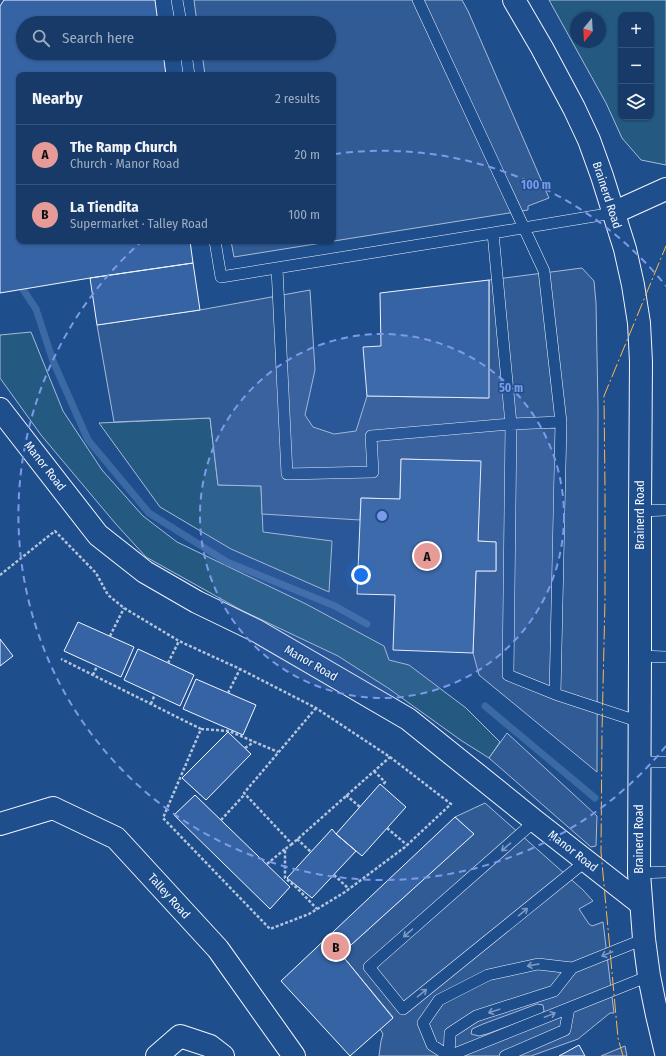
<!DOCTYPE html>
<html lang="en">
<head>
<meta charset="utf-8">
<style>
  :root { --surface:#173a69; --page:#20416f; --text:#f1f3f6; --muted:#9eadc0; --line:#36547d; --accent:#e69b98 }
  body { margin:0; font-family:"Fira Sans Condensed",sans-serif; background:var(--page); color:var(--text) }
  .controls { position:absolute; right:12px; top:12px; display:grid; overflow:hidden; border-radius:8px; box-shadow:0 1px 3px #0004 }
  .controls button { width:36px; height:36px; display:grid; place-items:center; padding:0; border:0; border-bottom:1px solid var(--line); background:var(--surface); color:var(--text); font:20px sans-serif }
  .compass { position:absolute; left:570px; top:12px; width:36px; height:36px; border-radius:50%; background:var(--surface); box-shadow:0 1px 3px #0004; rotate:198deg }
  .you { position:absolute; left:361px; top:575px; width:14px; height:14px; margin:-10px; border:3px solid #fff; border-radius:50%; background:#1a73e8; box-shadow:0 0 0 6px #1a73e833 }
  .badge { display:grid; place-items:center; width:26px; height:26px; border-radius:50%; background:var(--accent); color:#111; font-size:13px; font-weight:700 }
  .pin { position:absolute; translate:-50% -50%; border:2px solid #fff; box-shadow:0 1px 4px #0006 }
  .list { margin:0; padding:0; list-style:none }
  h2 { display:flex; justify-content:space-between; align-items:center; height:52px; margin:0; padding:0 16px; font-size:17px }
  h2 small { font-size:13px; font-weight:400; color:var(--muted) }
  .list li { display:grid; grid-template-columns:26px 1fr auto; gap:12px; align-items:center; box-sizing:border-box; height:60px; padding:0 16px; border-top:1px solid var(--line) }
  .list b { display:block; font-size:15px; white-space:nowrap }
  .list p { margin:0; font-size:13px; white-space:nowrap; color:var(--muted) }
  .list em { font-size:13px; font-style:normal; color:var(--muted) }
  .icon { flex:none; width:22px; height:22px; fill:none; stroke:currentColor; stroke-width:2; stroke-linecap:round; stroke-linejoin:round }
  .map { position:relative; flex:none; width:666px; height:1056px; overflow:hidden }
  .search { position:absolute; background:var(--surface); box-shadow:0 1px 3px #0004; left:16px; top:16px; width:320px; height:44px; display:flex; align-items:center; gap:10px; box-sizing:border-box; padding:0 14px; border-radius:22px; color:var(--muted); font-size:15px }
  .panel { position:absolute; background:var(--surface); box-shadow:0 1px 3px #0004; left:16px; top:72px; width:320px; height:172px; border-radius:8px }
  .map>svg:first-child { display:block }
  .green { fill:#245a82; stroke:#a8bbd7; fill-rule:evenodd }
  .parking { fill:#305b95; stroke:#a8bbd7; fill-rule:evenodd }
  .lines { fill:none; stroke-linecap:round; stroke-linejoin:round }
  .stream { stroke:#3b69a3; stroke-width:7 }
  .building { fill:#3563a3; stroke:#f2f6ff }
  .service-casing { stroke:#f2f6ff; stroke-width:12 }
  .minor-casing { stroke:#f2f6ff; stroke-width:24 }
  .tertiary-casing { stroke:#f2f6ff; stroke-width:24 }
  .primary-casing { stroke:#f2f6ff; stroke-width:24 }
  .path { stroke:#b3c4dc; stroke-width:2.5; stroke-dasharray:3 2; stroke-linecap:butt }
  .service { stroke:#1f4e8c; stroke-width:11 }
  .minor { stroke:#1f4e8c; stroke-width:22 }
  .tertiary { stroke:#1f4e8c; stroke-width:22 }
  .primary { stroke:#1f4e8c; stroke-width:22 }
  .power { stroke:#ffb74d; stroke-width:1; stroke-dasharray:14 3 2 3; stroke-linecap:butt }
  .oneway { stroke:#7e9ac0 }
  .ring { fill:none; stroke:#7d9aea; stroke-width:2; stroke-dasharray:7 5 }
  .labels { text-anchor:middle; stroke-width:3; stroke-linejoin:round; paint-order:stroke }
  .street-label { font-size:12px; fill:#f2f6ff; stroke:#1f4e8c }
  .centre { fill:#7d9aea; stroke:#1f4e8c; stroke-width:2 }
  .ring-label { font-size:12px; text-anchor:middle; font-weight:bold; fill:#7d9aea; stroke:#1f4e8c; stroke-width:3; stroke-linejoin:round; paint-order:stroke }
</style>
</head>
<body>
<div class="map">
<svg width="666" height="1056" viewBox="0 0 666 1056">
  <rect width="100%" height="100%" fill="#1f4e8c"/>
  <path class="green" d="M549,0H666V165L641,160L622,138L606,103ZM621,15H651V117H621ZM576,18H600V42H576Z
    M31,332L63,411L102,470L143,516L177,542L306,604L384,646L389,660L409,665L466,708L500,742L489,758L462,741L388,688L338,656L241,610L146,557L115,523L41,435L0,378V335Z
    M210,418L218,485L261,486L263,532L332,541L329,592L231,549L160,507L99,423Z"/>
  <path class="parking" d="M194,0H462L468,11L549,198L528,206V210L234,257L231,241H333V75H205L202,53H329V23H197Z
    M582,268L594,281L596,303L598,407L597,772L479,675L473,653L476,571H496V542L478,541L480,461L401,459L400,499L361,498L360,520L262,514L261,486L218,485L210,418L114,422L97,325L200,310L310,290L315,370L305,415L313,427L334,434L356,431L367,396L488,398L489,280Z
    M507,733L597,816L596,846L591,847L489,758Z
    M485,803L583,890L593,901L579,909L589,924L592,926L603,922L614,1013H610L578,1039L531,1056H379L381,1041L383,1034L380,1029L393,1017L341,954L473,834L455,817ZM537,1004L543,1005L544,1011L542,1014L487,1034L479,1036L471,1034L472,1029L483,1024Z
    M625,1046L627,1056H601Z"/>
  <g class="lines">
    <path class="stream" d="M18,282L36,309L53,361L88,440L149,513L227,562L335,606L367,624
      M485,706L595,798"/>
  </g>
  <path class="building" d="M4,0H155L158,23H23V53H163L166,75H19V241H190L193,263L90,278L0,293V6Z
    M193,263L200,310L97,325L90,278Z
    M489,280V398L367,396L363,347L381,346L380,293Z
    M401,459L481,461L478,541L496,542V571H476L473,653L393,650L395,595L357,594L361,498L400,499Z
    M78,622L134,647L121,677L64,651Z
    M0,639L13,656L0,666Z
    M138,649L194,675L180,706L124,680Z
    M196,679L256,705L243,735L183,709Z
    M228,732L251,754L206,800L182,778Z
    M380,784L406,807L362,856L336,834Z
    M195,795L290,887L270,909L174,815Z
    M455,817L474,834L341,954L393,1018L350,1056L281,981Z
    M332,829L336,834L356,851L312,898L287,878Z
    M579,1045L585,1056H559Z"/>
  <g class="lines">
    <g class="service-casing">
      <path id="service" d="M177,0L181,23
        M418,0L544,271L561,422L555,694L640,722
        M186,53L189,75
        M493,233L511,424L508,675L555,694
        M215,241L221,277L493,233L613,213
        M277,268L287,474L373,472L371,436L511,424L561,422
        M640,511L666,510
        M640,656L666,657
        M640,762H666
        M535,821L369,967L403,1009L586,861
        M639,873L666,872
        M449,1056L450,1033L476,1016L554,991L572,968L644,939
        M449,1056L649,976
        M449,1056L432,1045L423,1023L439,1000L488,975L538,964L572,968
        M505,1056L565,1030L569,1008"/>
    </g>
    <g class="minor-casing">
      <path id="minor" d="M0,409L98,535L145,572L197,602L257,631L408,719L535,821L640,903
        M0,824L53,808L116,838L218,949L294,1056
        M157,1056L180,1036L210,1046L223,1056"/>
    </g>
    <g class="tertiary-casing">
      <path id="tertiary" d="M613,213L666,189"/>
    </g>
    <g class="primary-casing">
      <path id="primary" d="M514,0L542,48L574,108L589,140L602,176L625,249L633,285L639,323L641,362L640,511V656L639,873L644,939L649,976L657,1015L666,1053"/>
    </g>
    <path class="path" d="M0,575L55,531L96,573L108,595L124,608L179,641L240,669L316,708L390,757L451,804L405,847L345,892L309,914L270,929L163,818L201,729L61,659
      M110,636L124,608
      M168,663L179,641
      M93,675L97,666
      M228,693L240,669
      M151,704L155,694
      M316,708L244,793L292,844L390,757
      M201,729L229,731L278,752
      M245,748L254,742
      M374,771L385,782L382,786
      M346,795L360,807
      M221,820L245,794
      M387,828L407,845
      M297,839L311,852
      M292,844L285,849V878L297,888L317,909
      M267,864L285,849
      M334,875L349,889"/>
    <use href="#service" class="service"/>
    <use href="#minor" class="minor"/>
    <use href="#tertiary" class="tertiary"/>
    <use href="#primary" class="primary"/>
    <path class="power" d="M623,1056L618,1038L601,852L602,732L605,600V489L604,396L666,246"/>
  </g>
  <defs><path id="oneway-shaft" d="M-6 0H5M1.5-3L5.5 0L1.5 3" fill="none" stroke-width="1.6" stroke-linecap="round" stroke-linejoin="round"/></defs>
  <g class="oneway">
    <use href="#oneway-shaft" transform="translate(506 847) rotate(139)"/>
    <use href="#oneway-shaft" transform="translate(523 912) rotate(-39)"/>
    <use href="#oneway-shaft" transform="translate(408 933) rotate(139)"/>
    <use href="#oneway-shaft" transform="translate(607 954) rotate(158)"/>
    <use href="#oneway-shaft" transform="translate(533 965) rotate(170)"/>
    <use href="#oneway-shaft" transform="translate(422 993) rotate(-39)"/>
    <use href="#oneway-shaft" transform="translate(494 1011) rotate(162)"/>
    <use href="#oneway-shaft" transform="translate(550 1015) rotate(-22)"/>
  </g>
  <circle cx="382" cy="516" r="182" fill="#7d9aea" fill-opacity=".12"/>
  <g class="ring">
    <circle cx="382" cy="516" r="182"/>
    <path d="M666 746A365 365 0 1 1 140 243M334 154A365 365 0 0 1 666 286"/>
  </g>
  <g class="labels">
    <g class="street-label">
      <text transform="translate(607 195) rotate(72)" y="4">Brainerd Road</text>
      <text transform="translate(45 466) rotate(52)" y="4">Manor Road</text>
      <text transform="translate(640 515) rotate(-90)" y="4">Brainerd Road</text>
      <text transform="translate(311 663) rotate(30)" y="4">Manor Road</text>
      <text transform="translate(639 839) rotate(-90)" y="4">Brainerd Road</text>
      <text transform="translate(573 851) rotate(38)" y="4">Manor Road</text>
      <text transform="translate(169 896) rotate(48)" y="4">Talley Road</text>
    </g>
  </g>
  <circle cx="382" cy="516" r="6" class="centre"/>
  <g class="ring-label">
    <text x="536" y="189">100 m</text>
    <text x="511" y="392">50 m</text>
  </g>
</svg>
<div class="controls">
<button>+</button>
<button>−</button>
<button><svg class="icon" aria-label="layers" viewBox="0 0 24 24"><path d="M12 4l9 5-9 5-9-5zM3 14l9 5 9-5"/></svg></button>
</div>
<svg class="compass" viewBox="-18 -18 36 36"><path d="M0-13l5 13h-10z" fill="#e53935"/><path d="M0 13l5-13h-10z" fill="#9eadc0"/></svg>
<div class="you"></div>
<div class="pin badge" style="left:427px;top:556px">A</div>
<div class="pin badge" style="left:336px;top:947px">B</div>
<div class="search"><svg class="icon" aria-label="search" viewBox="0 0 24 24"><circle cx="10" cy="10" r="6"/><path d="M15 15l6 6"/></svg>Search here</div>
<section class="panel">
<h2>Nearby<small>2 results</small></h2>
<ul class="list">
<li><span class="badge">A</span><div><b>The Ramp Church</b><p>Church · Manor Road</p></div><em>20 m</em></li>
<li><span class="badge">B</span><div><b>La Tiendita</b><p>Supermarket · Talley Road</p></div><em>100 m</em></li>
</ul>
</section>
</div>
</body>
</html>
